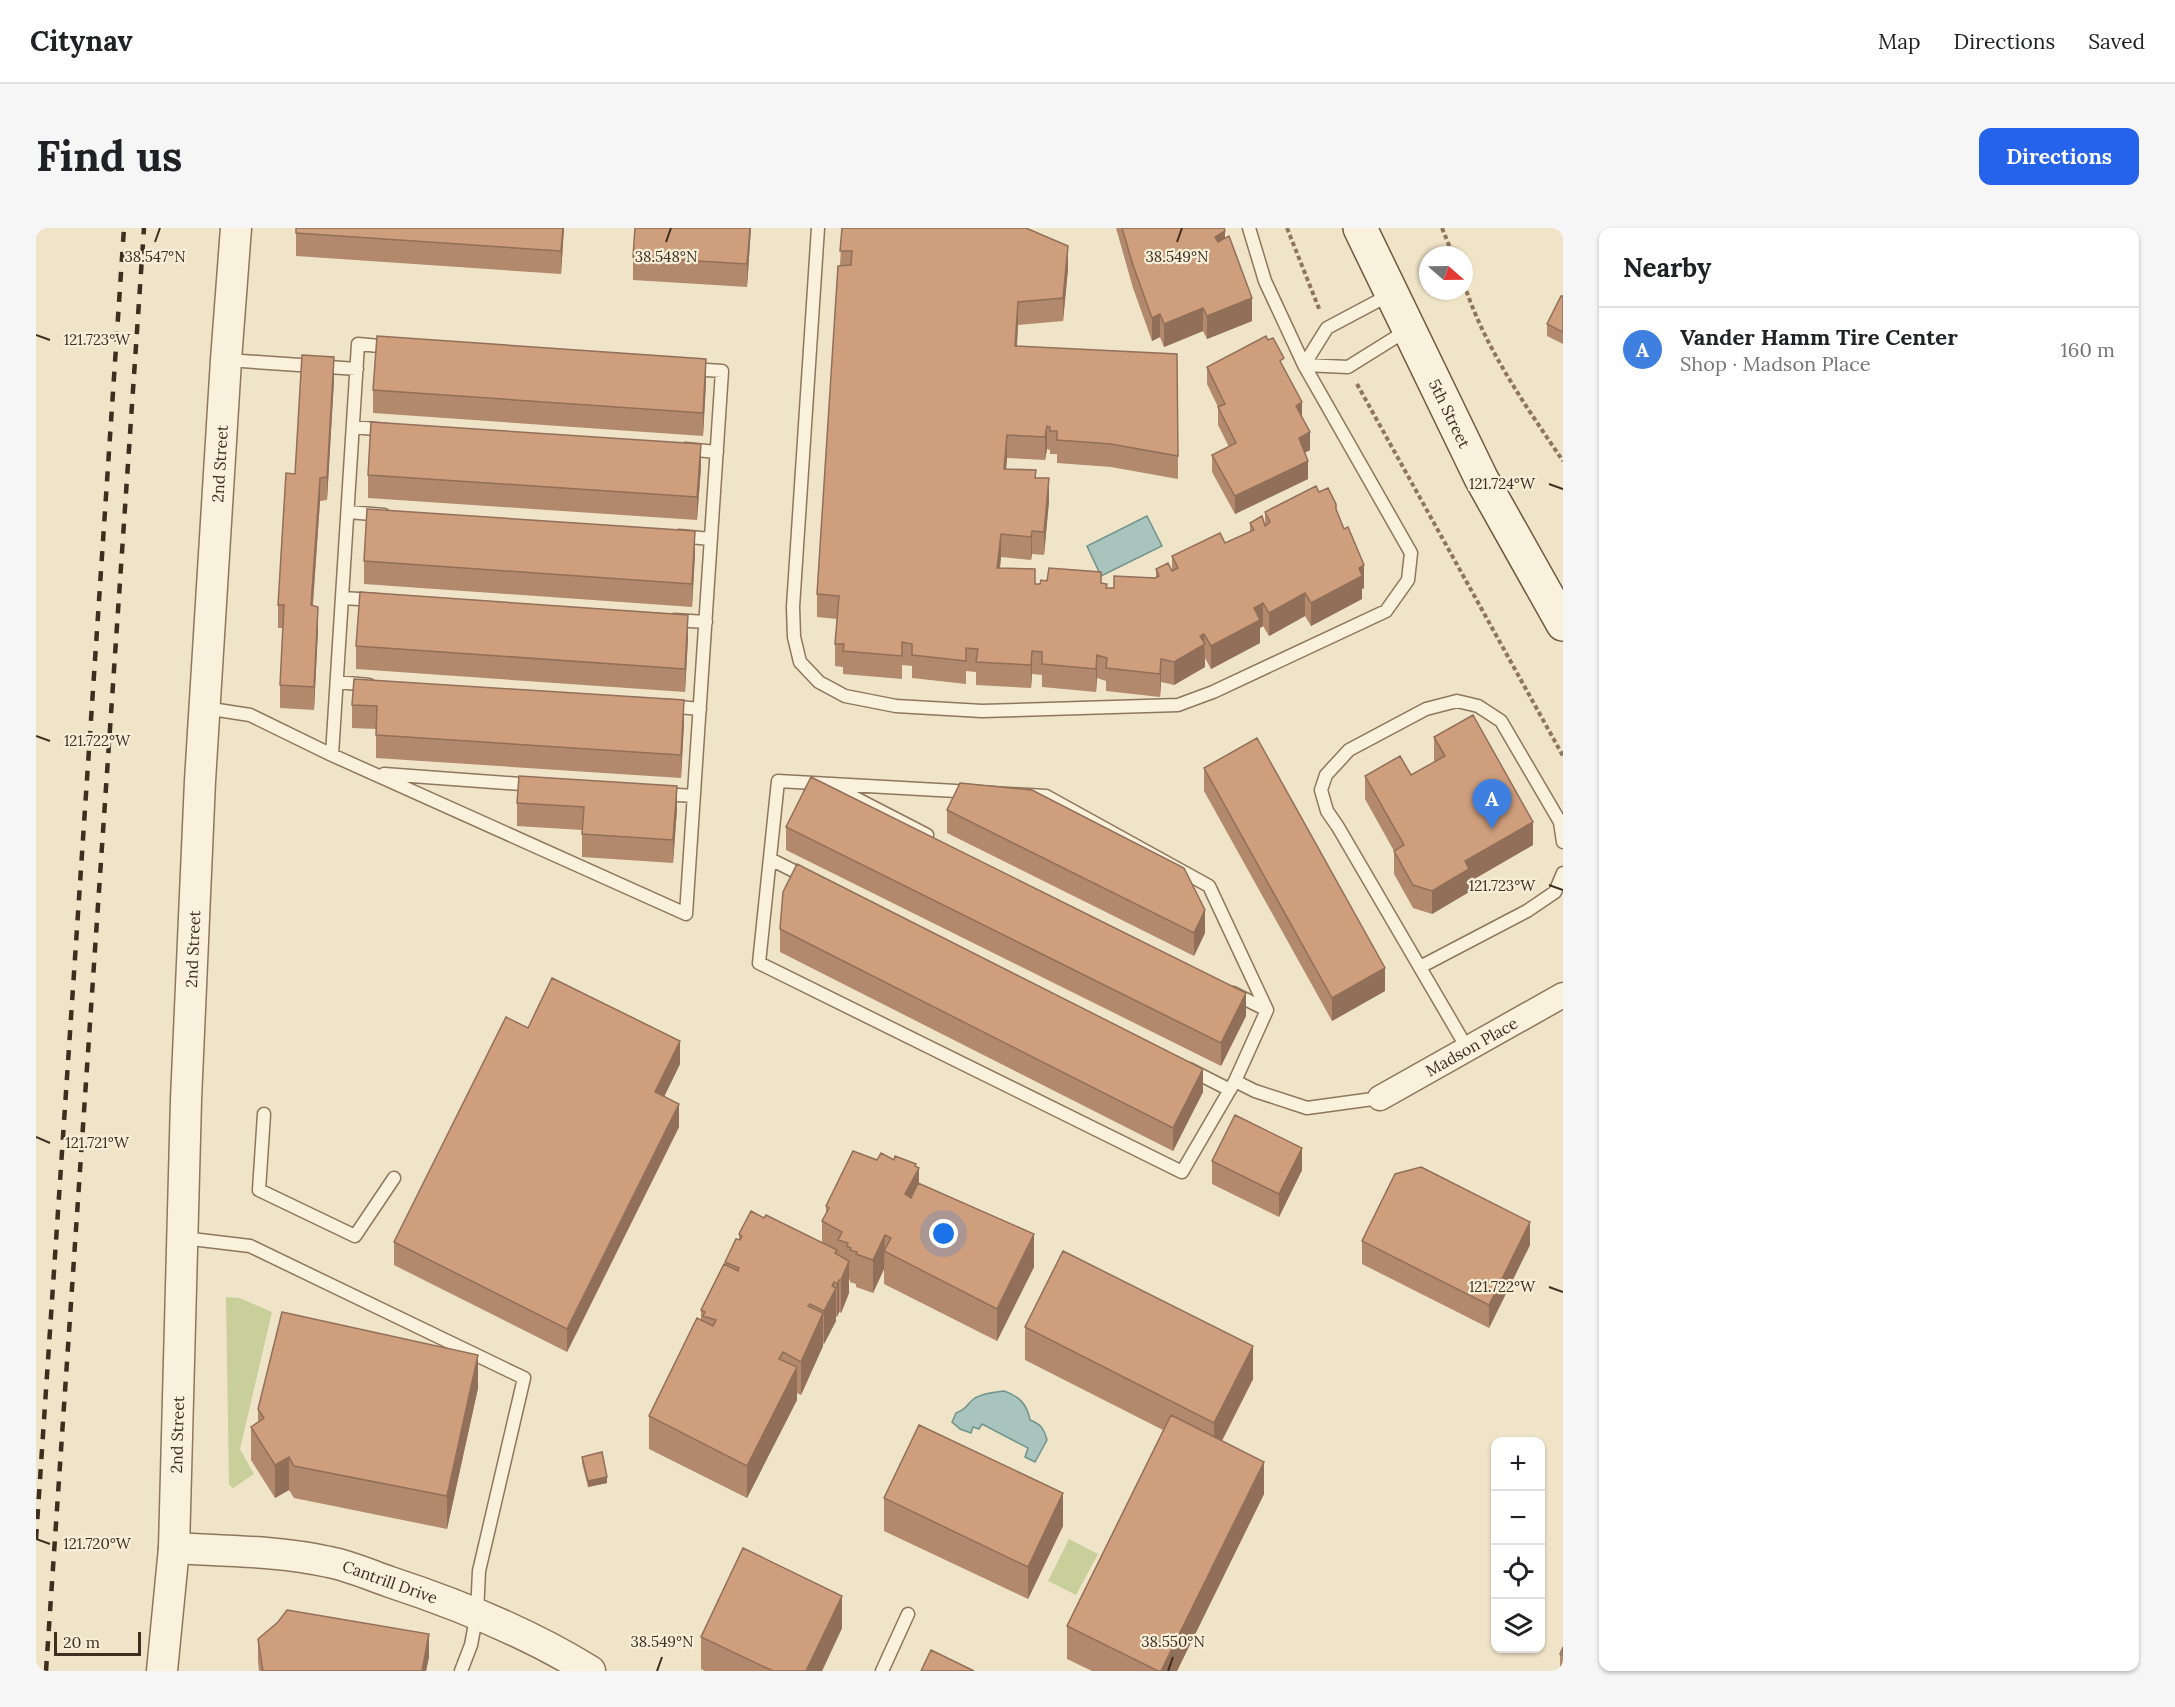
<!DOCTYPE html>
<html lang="en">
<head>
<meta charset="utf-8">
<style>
  :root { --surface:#fff; --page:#f6f6f6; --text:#202124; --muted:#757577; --line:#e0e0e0; --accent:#2563eb }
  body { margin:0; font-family:Lora,serif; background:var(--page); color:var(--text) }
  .controls { position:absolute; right:18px; bottom:18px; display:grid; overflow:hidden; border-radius:12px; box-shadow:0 2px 4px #0004 }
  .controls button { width:54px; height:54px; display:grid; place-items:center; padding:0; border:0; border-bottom:2px solid var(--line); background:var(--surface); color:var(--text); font:30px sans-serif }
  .compass { position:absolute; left:1383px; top:18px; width:54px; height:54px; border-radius:50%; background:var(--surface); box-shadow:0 2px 4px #0004; rotate:110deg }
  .scale { position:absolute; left:18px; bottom:15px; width:87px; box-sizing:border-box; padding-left:6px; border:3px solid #3d2e20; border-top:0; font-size:16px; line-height:21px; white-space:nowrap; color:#3d2e20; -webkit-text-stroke:4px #f7eed8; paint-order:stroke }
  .you { position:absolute; left:908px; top:1006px; width:21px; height:21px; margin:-15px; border:4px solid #fff; border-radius:50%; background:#1a73e8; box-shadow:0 0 0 9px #1a73e833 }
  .badge { display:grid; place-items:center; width:39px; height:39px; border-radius:50%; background:var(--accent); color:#fff; font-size:20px; font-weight:700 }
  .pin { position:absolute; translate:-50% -50px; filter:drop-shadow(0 2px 3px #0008) }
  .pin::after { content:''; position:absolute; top:32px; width:21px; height:18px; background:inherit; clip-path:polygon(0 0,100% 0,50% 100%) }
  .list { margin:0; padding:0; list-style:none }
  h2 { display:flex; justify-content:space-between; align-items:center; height:78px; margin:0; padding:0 24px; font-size:26px }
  h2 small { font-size:20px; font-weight:400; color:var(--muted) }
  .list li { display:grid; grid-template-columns:39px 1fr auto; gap:18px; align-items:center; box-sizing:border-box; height:84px; padding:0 24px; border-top:2px solid var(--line) }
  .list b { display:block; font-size:22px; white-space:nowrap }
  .list p { margin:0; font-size:20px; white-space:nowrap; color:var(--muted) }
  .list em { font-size:20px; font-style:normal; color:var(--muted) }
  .icon { flex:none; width:33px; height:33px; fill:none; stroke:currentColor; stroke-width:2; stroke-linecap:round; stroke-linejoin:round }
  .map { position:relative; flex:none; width:1527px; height:1443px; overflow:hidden; border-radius:12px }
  header { display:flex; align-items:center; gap:36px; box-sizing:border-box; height:84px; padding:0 30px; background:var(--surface); border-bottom:2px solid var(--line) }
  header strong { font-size:28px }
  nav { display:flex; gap:33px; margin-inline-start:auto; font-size:21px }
  .intro { display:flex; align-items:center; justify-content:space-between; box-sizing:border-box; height:144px; padding:0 36px }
  h1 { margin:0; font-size:42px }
  .button { padding:15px 27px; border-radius:12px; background:var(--accent); color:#fff; font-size:21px; font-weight:700 }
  main { display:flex; gap:36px; padding:0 36px }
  aside { flex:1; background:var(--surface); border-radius:12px; box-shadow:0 2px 4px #0004 }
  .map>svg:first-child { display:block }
  .green { fill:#c9cf9b }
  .water { fill:#a9c4bc; stroke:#6f938a; stroke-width:1.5 }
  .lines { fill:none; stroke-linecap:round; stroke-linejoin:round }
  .service-casing { stroke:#8d765c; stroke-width:15 }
  .minor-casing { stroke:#8d765c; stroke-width:27 }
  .tertiary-casing { stroke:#8d765c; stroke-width:33 }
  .secondary-casing { stroke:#6f573f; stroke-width:36 }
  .path { stroke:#8d765c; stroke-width:4; stroke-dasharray:4.5 3; stroke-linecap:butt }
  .service { stroke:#faf1dc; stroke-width:12 }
  .minor { stroke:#faf1dc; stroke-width:24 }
  .tertiary { stroke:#faf1dc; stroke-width:30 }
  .secondary { stroke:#faf1dc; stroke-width:33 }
  .rail { stroke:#3d2e20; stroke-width:4.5; stroke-dasharray:10 10; stroke-linecap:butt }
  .wall { fill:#b2896c }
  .shaded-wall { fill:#916f58 }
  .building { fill:#cf9f7d; stroke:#916f58; stroke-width:1.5 }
  .ticks { fill:none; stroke:#3d2e20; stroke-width:2 }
  .labels { text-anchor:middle; stroke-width:4.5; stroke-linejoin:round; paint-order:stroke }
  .street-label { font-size:16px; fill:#3d2e20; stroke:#f7eed8 }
  .ticks-label { font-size:15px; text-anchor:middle; fill:#3d2e20; stroke:#f7eed8; stroke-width:4.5; stroke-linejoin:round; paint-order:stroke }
</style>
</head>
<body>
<header>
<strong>Citynav</strong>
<nav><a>Map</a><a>Directions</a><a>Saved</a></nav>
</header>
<div class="intro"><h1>Find us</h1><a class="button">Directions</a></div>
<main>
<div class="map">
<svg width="1527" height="1443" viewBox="0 0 1527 1443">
  <rect width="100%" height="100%" fill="#f0e4c8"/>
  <path class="green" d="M190,1069L204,1070L236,1084L204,1221L218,1246L197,1260L193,1257Z
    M1033,1311L1062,1326L1040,1367L1012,1353Z"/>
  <path class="water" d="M1111,288L1126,318L1065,348L1051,318Z
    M968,1163C983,1168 991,1176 994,1192C1005,1196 1008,1201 1011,1212L999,1234L989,1229L992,1220L946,1196L943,1201L937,1199L935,1205L924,1201L916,1194L920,1185C933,1180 930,1176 939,1170C947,1165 959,1164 968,1163Z"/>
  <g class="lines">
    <g class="service-casing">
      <path id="service" d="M782,0L757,379L758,409L764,434L783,454L809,468L860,478L946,483L1142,477L1177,464L1350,383L1372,352L1375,325L1268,137L1229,53L1213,0
        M1355,66L1291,100L1268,137L1312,139L1373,101
        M191,132L321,141
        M317,199L350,202
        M649,221L681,224
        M312,284L348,287
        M643,308L675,311
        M306,370L339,372
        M638,392L670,394
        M301,454L333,457
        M632,478L664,481
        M169,480L214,487L296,527L650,686L686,143L655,141
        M296,527L322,116L354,119
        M348,546L498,557
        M742,553L1010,568L1173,658L1231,782L1199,853L1146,944L723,735Z
        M798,559L891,607
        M626,566L658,568
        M734,631L770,649
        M1384,739L1491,683L1519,664L1527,645
        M1197,765L1231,782
        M1431,820L1302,599L1291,583L1285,562L1290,547L1313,522L1390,481L1421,473L1442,478L1465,493L1524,594L1527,614
        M1153,841L1194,862
        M1199,853L1219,863L1271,880L1344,870
        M228,886L223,962L319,1008L358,950
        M147,1010L214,1018L488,1150L443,1343L441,1385L435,1417L425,1443
        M846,1443L872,1386"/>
    </g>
    <g class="minor-casing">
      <g id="minor">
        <path id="s1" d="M1344,870L1527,767"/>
      </g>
    </g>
    <g class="tertiary-casing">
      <g id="tertiary">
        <path id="s2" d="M138,1320C190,1323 243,1323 293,1334C314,1338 334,1347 354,1354C424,1377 491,1404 554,1443"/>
        <path id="s3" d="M126,1443L138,1320L150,872L164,553L190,132L200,0"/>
      </g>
    </g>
    <g class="secondary-casing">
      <g id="secondary">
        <path id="s4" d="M1324,0L1445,250L1527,396"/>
      </g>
    </g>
    <path class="path" d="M1251,0L1284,83
      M1406,0L1417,27
      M1428,56C1449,120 1489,177 1527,233
      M1321,156L1527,528"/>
    <use href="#service" class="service"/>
    <use href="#minor" class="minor"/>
    <use href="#tertiary" class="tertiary"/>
    <use href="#secondary" class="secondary"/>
    <path class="rail" d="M0,1311L88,0
      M10,1443L108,0"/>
  </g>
  <path class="wall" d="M260,0H528L525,46L260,28Z
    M715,0L711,59L597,52V29Z
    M806,0L1032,41L1027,93L982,97L981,118L1142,228V251L1075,239L1021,235V226H1014V222L1011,221L1009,232L971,230L970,242L1000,250L1013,273L1008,327L996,326L995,332L965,329L964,341L999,356H1004L1011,353L1065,355L1071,360H1078L1120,350V341L1136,343V328L1189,315L1214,304V295H1229V284L1283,264L1300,283L1328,360L1326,361V371L1275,398L1269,388L1233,408L1227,398L1224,400V415L1175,441L1169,430V439L1138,457L1125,454L1124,469L1070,463V453L1061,450L1060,464L1006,459V447L996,446L995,460L940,457V444L930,443V456L876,450V438L866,437V451L807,446V439L799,438V416L801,391L781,389V366L804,37Z
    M1080,0H1188L1189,10L1216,93L1171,111L1167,103L1128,119L1124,109L1116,113L1097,60Z
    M1527,68V116L1511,108V96Z
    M1171,139H1248L1266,189L1274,222L1268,225L1272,251L1199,286L1176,244V227L1193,219L1182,197V179L1171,156Z
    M298,152L291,272L284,273L277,377L282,402L278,482L244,480V457L247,400H242V377L259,246Z
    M670,154L667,208L337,185V162Z
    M665,239L661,292L332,270V247Z
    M659,326L656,379L328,356V333Z
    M652,410L649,464L320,441V418Z
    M316,477L648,495L645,550L340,530V501L316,500Z
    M1398,509L1497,617L1433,654V664L1396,686L1377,680L1358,646V623L1329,571V548L1375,547L1399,534L1398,532Z
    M1168,540L1349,763L1296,793L1168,563Z
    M481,575L641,581L637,635L546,629V602L481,598Z
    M911,582L1169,705L1158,728L911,605Z
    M750,599L1210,788L1185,838L750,622Z
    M744,701L1167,864L1137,923L744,724Z
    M492,800L644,836L628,869L643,899L531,1124L358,1037V1014Z
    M841,932H858L880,939L883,955L998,1039L961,1113L848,1056V1041L837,1065L820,1059V1056L814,1054V1052L813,1051V1065L805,1085L803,1084L801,1089L800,1088V1093L788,1116L787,1115V1118L765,1167L761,1165V1172L711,1270L613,1221V1188L665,1092V1082L689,1037V1034L703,1012V1006L728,990L786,1015V993L790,986V978Z
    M1176,933L1266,942L1243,989L1176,956Z
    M1326,1013L1494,1017L1453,1100L1326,1036Z
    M989,1099L1217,1151L1186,1213L1228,1266L1141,1443H1056L1031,1431V1398L1127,1202L989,1132Z
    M442,1160L411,1301L258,1270L253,1262L239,1270L215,1232V1199L222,1194V1181Z
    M546,1229L571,1255L552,1259L546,1235Z
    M848,1270L1027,1298L992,1371L848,1303Z
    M806,1400L786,1443H669L665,1441V1409Z
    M222,1411L393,1429L390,1443H223L222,1434Z
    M1527,1419V1443H1524V1426Z"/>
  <path class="shaded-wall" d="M527,0H528L525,46V23Z
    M714,0H715L711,59V36Z
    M1189,3V26L1179,9Z
    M1032,18V41L1027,93V70Z
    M1216,70V93L1171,111V88Z
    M982,74V97L979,141V118Z
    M1167,80V103L1128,119V96Z
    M1124,86V109L1116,113V90Z
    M298,129V152L291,272V249Z
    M670,131V154L667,208V185Z
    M1266,174V191L1260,178Z
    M1011,198V221L1009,232V209Z
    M1274,204V222L1263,228V210Z
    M971,207V230L968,264V241Z
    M665,216V239L661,292V269Z
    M1272,233V251L1199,286V268Z
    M284,250V273L275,400V377Z
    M1013,250V273L1008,327V304Z
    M659,303V326L656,379V356Z
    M996,303V326L995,332V309Z
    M965,306V329L961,363V340Z
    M1328,337V360L1326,361V371L1275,398V375L1323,340Z
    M1269,365V388L1233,408V385Z
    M1227,375V398L1224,400V415L1175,441V418L1218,380Z
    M282,379V402L278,482V459Z
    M652,387V410L649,464V441Z
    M1168,406L1169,439L1138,457V434L1164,408Z
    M996,423V446L995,460V437Z
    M1061,427V450L1060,464V441Z
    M1125,431V454L1124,469V446Z
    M648,472V495L645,550V527Z
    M641,558V581L637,635V612Z
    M1497,594V617L1433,654V664L1396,686V663L1429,633Z
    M1169,682V705L1158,728V705Z
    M1349,740V763L1296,793V770Z
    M1210,765V788L1185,838V815Z
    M644,813V836L619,887V864Z
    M1167,841V864L1137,923V900Z
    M643,876V899L531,1124V1101Z
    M1266,920V942L1243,989V966Z
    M880,936V945L883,940V973L869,999V966Z
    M1494,994V1017L1453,1100V1077Z
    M998,1006V1039L961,1113V1081Z
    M849,1007L848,1041L837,1065V1032Z
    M813,1033V1065L805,1085V1052Z
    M803,1052V1084L801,1089V1056Z
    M798,1054V1064L800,1060V1093L788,1116V1083Z
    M787,1085V1118L765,1167V1134Z
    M1217,1118V1151L1178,1228V1195Z
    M442,1127V1160L411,1301V1268Z
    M761,1139V1172L711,1270V1238Z
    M253,1229V1262L239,1270V1237Z
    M1228,1234V1266L1141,1443H1125Z
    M571,1249V1255L552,1259V1253Z
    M1027,1265V1298L992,1371V1339Z
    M806,1368V1400L786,1443H770Z
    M393,1406V1429L390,1443H386Z"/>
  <path class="building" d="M260,0H527L525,23L260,5Z
    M599,0H714L711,36L597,29Z
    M806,0H990L1032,18L1027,70L982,74L979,118L1141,126L1142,228L1075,216L1021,212V203H1014V199L1011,198L1009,209L971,207L968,241L1000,242L999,250H1013L1008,304L996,303L995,309L965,306L961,340L999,341V356H1004L1005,352L1011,353L1013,340L1065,344V355L1071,356L1070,360H1078V348L1119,350L1123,348L1120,341L1132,335L1136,343L1142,340L1136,328L1184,305L1189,315L1218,302L1214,295L1226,288L1229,298L1234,294L1229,284L1280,258L1283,264L1292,260L1300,276V281L1308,301L1312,299L1328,337L1323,340L1326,348L1275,375L1269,365L1233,385L1227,375L1218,380L1224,392L1175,418L1168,406L1164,408L1169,416L1138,434L1125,431L1124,446L1070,440L1071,430L1061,427L1060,441L1006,436V424L996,423L995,437L940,434L942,421L930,420V433L876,427V416L866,414V428L807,423L808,416H799L803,368L781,366L802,38L815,37L816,23H804Z
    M1086,0H1188L1189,3L1179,9L1182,14L1193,8L1216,70L1171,88L1167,80L1128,96L1124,86L1116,90L1097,37Z
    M1525,68H1527V104L1511,96Z
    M341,108L670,131L667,185L337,162Z
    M1230,108L1232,112L1237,110L1248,130L1244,133L1266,174L1260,178L1274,204L1263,210L1272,233L1199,268L1176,227L1200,215L1182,179L1189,176L1171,139Z
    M266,127L298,129L291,249L284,250L275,377L282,379L278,459L244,457L248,377H242L250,245L259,246Z
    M335,194L665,216L661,269L332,247Z
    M331,281L659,303L656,356L328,333Z
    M324,364L652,387L649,441L320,418Z
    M318,451L648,472L645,527L340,507L341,478L316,477Z
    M1437,487L1497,594L1429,633L1433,641L1396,663L1377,657L1358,623L1368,617L1329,548L1364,528L1375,547L1409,528L1398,509Z
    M1221,510L1349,740L1296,770L1168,540Z
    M483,548L641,558L637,612L546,606L548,579L481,575Z
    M775,549L1210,765L1185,815L750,599Z
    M924,555L996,562L1148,640L1169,682L1158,705L911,582Z
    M761,636L1167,841L1137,900L744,701L747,664Z
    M516,750L644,813L619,864L643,876L531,1101L358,1014L470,789L492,800Z
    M1199,887L1266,920L1243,966L1176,933Z
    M817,923L841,932L845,925L858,932L859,928L880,936L879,938L883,940L869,966L875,970L882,955L998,1006L961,1081L848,1023L855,1010L849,1007L837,1032L820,1026L821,1024L814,1022L815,1020L811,1018L812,1015L802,1012L806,1004L786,993L793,980L790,978Z
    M1385,939L1494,994L1453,1077L1326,1013L1359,946Z
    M715,983L728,990L730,987L801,1022L799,1025L813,1033L805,1052H803L801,1056L798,1054L796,1058L800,1060L788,1083L774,1076L772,1078L787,1085L765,1134L747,1124L743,1131L761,1139L711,1238L613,1188L661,1090L677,1098L680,1092L667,1088L669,1084L665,1082L688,1036L702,1043L703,1040L689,1034L700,1011L704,1012L706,1008L703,1006Z
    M1027,1023L1217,1118L1178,1195L989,1099Z
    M246,1084L442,1127L411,1268L258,1238L253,1229L239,1237L215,1199L228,1190L222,1181Z
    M1135,1187L1228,1234L1125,1443H1122L1031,1398Z
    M883,1197L1027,1265L992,1339L848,1270Z
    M566,1224L571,1249L552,1253L546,1229Z
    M707,1320L806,1368L770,1443H737L665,1409Z
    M251,1382L393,1406L386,1443H227L222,1411L242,1394Z
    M1527,1419V1427L1524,1426Z
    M895,1422L938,1443H885Z"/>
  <path class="ticks" d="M119,14L124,0M630,14L635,0M1141,14L1146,0M0,107L14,112M1513,256L1527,261M0,508L14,513M1513,657L1527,662M0,909L14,915M1513,1059L1527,1064M0,1311L14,1316M621,1443L626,1429M1132,1443L1137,1429"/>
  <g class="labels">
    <g class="street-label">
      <text dy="6" stroke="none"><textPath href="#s4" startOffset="206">5th Street</textPath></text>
      <text dy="6" stroke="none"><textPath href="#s3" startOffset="1209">2nd Street</textPath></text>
      <text dy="6" stroke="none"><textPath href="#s3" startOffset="723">2nd Street</textPath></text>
      <text dy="6" stroke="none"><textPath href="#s1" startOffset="105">Madson Place</textPath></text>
      <text dy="6" stroke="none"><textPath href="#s3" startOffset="237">2nd Street</textPath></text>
      <text dy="6" stroke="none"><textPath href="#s2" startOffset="220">Cantrill Drive</textPath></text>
    </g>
  </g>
  <g class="ticks-label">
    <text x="119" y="34">38.547°N</text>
    <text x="630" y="34">38.548°N</text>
    <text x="1141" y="34">38.549°N</text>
    <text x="61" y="117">121.723°W</text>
    <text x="1466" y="261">121.724°W</text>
    <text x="61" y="518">121.722°W</text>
    <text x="1466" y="663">121.723°W</text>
    <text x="61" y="920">121.721°W</text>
    <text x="1466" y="1064">121.722°W</text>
    <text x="61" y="1321">121.720°W</text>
    <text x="626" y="1419">38.549°N</text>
    <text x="1137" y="1419">38.550°N</text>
  </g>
</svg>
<div class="controls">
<button>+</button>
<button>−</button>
<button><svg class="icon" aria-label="locate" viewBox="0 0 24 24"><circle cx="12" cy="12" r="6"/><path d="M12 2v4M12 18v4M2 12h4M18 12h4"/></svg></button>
<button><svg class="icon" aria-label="layers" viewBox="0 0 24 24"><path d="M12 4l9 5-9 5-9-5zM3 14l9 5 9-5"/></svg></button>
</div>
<svg class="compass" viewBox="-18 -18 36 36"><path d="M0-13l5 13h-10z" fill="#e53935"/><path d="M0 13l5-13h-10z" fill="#757577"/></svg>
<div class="scale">20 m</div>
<div class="you"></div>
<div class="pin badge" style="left:1456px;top:601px;background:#3f7fe0">A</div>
</div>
<aside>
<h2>Nearby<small></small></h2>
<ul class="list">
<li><span class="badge" style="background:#3f7fe0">A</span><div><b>Vander Hamm Tire Center</b><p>Shop · Madson Place</p></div><em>160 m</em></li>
</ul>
</aside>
</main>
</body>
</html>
